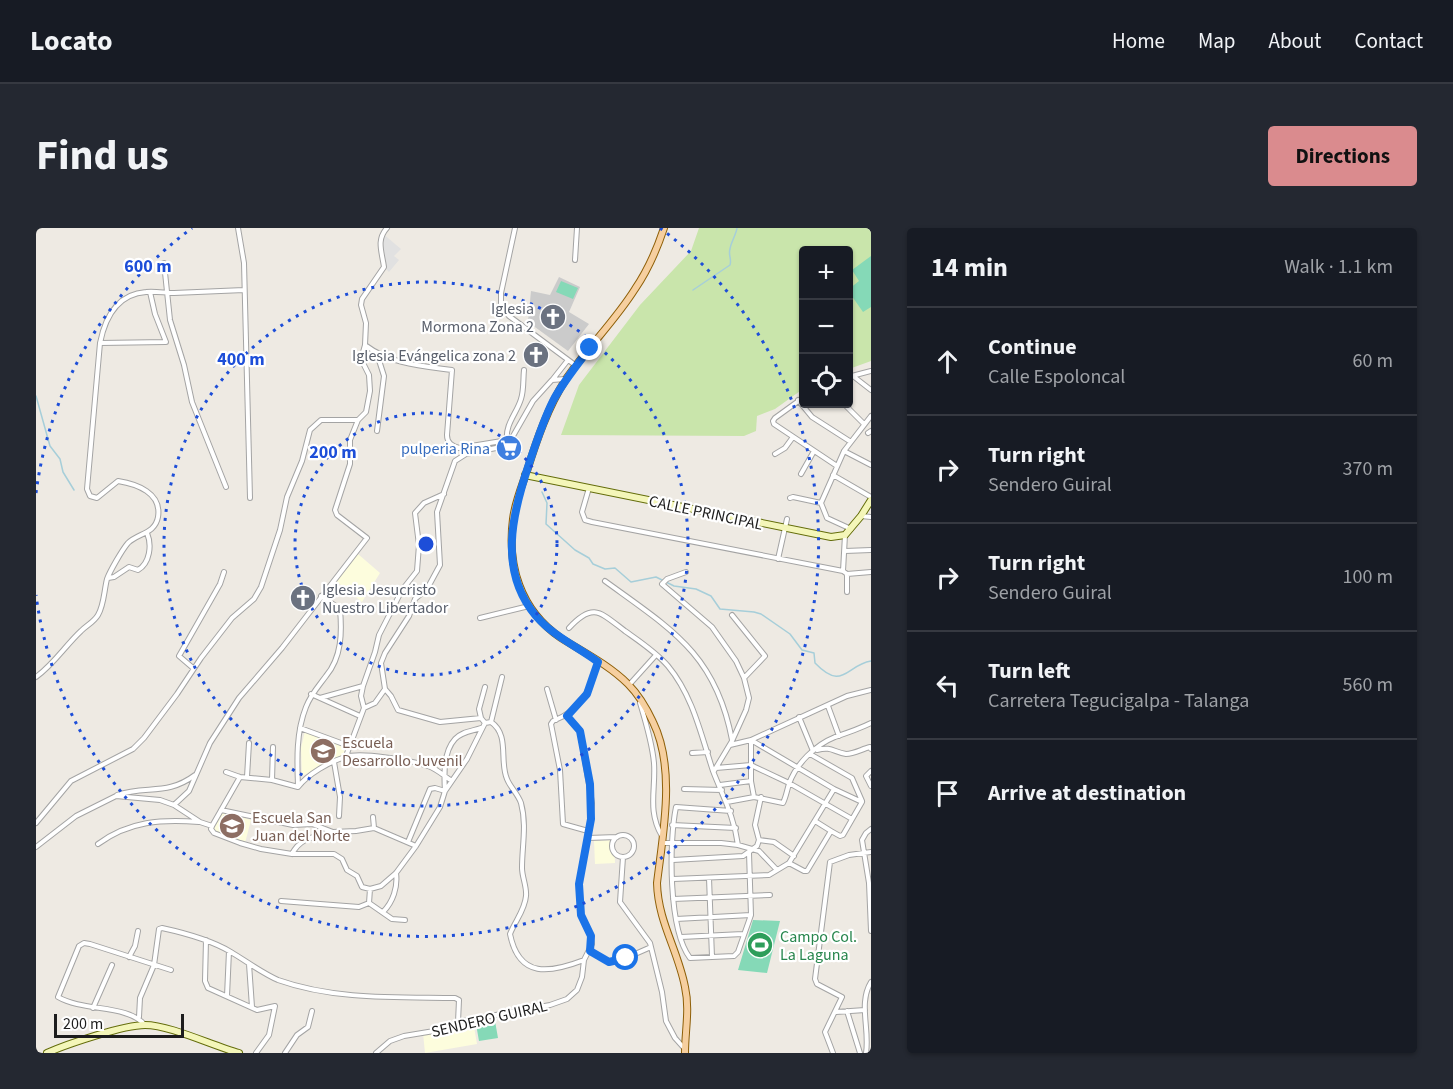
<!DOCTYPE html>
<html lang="en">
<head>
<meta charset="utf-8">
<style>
  :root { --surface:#171b24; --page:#242831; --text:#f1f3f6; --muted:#9ea1a6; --line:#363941; --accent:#da8b8e }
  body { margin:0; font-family:"Source Sans 3",sans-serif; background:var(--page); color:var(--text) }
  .controls { position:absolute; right:18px; top:18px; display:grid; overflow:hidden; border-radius:6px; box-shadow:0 2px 4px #0004 }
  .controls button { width:54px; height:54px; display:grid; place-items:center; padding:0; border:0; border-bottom:2px solid var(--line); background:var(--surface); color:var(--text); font:30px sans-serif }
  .scale { position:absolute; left:18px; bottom:15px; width:130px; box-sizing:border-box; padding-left:6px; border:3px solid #1d1d1d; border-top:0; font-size:16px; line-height:21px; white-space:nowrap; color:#1d1d1d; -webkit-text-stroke:4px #fff; paint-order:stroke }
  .stop { position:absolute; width:18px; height:18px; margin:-14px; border:4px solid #1a73e8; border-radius:50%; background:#fff }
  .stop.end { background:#1a73e8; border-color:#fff; box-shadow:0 2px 6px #0008 }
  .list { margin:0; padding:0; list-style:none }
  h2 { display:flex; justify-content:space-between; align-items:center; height:78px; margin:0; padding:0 24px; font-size:26px }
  h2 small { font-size:20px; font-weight:400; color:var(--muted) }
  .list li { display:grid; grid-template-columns:39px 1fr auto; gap:18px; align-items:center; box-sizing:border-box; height:108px; padding:0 24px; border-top:2px solid var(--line) }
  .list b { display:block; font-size:22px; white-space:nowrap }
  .list p { margin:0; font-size:20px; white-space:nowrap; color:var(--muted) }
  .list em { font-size:20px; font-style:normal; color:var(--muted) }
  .icon { flex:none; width:33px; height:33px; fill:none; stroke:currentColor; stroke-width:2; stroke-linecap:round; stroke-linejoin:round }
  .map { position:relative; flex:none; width:835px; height:825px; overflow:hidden; border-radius:6px }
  header { display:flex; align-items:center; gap:36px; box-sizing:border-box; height:84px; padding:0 30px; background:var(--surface); border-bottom:2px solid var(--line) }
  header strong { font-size:28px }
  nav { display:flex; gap:33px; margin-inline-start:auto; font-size:21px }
  .intro { display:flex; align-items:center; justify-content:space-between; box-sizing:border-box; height:144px; padding:0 36px }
  h1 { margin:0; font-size:42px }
  .button { padding:15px 27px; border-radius:6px; background:var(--accent); color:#111; font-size:21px; font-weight:700 }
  main { display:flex; gap:36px; padding:0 36px }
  aside { flex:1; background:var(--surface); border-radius:6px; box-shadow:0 2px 4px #0004 }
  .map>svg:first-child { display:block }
  .education { fill:#fdfddd }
  .religious { fill:#cbcbcb }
  .grass { fill:#c9e5ab }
  .pitch { fill:#85d9b7 }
  .parking { fill:#e1e1e1 }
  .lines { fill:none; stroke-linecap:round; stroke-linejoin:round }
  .stream { stroke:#a6ced9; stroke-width:1.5 }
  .street-casing { stroke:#a4a4a4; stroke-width:6 }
  .secondary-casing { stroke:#646d0b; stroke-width:8 }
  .primary-casing { stroke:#8e5f08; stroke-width:8 }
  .street { stroke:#fff; stroke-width:4 }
  .secondary { stroke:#f4f6b9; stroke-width:6 }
  .primary { stroke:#f6cf9f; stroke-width:6 }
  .route { stroke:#1a73e8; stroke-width:8 }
  .ring { fill:none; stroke:#1d4ed8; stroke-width:3; stroke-dasharray:3 6 }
  .labels { text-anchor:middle; stroke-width:4.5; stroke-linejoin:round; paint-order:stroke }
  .worship-label { font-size:16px; fill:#5b616d; stroke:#fff; text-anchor:end }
  .shop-label { font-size:16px; fill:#366cbe; stroke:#fff; text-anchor:end }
  .street-label { font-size:16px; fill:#1d1d1d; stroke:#fff }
  .education-label { font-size:16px; fill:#785e54; stroke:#fff; text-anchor:start }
  .leisure-label { font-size:16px; fill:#27864d; stroke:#fff; text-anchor:start }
  .centre { fill:#1d4ed8; stroke:#fff; stroke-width:3 }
  .ring-label { font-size:18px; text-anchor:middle; font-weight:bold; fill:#1d4ed8; stroke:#fff; stroke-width:4.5; stroke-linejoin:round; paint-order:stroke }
</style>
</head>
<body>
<header>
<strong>Locato</strong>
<nav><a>Home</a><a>Map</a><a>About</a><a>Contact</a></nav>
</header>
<div class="intro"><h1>Find us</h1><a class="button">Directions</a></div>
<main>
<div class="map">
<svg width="835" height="825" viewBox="0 0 835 825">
  <rect width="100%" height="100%" fill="#eeeae3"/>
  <path class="education" d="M322,326L344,345L326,374L300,353Z
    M269,503L309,518L308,527L266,548L265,520Z
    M186,584L215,592L209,615L176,604Z
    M578,612L579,635L559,636L558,613Z
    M437,793L441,816L389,825L387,805L427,794Z"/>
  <path class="religious" d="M523,49L544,59L533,84L553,96L532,123L492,94L495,63L514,67Z"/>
  <path class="grass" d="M663,0H835V133L813,141L812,22H768L767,161L739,181L721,188L720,203L708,208L525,207L543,157L604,77L655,23Z"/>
  <path class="pitch" d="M835,28V79L827,84L813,64V61L823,53L816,42Z
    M525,53L542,60L537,71L520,64Z
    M717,692L744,693L731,745L702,742Z
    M459,793L462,810L443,813L440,796Z"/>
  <path class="parking" d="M346,5L365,21L358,28L363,32L353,44L348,39Z"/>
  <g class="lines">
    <path class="stream" d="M657,62L694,37C696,31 692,27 694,21C695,14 700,7 701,0
      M0,168L14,218L24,231L27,244L38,262
      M506,264L511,275L510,296L539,322L553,330L557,336L569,341L579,340L595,354L620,349L638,358L660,361L675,368L684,381L718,384L725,386L754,406L766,422L778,425L779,435C807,464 810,437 835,433"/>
    <g class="street-casing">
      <path id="street" d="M202,0L208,35L214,270
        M479,0L465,65V76L473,88L539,137
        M539,32L541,0
        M128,35L134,92L148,137L156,174L190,259
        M64,115L130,114L119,86L114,64
        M329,117C354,136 386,138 416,142L411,207C411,215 416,218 423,220L472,212
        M341,126L348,148L341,203
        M817,148L835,162
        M812,149L835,143
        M517,151L532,132
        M529,151L516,152L497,173L473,215L465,219L430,226L419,233L401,284L404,337L391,361L379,371L373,388L349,425L345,435L349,461L355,468L362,482L404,494L445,490L449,495L455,494C474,507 463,533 471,551C474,559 482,566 485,575C491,597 486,618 486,640C486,649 491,659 490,668C489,682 479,693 474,706C483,751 514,745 548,732
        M768,169L739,190L737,193L738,196L801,238
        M762,172L776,189L815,214
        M808,176L828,196
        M832,205L835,203
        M471,212C469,196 481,185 485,171C488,162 487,151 488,142
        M808,223L835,237
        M739,226L749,220L757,209
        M765,246L778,223
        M797,247L835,269
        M553,260L546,284L549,292L556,294L807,343
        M754,270L757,269L785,275
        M825,288L835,289
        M815,301L791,290L785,275L808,223L835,188
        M809,307L807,343L811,346V364
        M809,323L835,322
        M742,331L751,291
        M650,344L631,351L626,356L676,399L700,433L708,450L713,470L710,482L696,513L678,543
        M811,346L835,344
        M72,350L78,349L93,339L102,342C114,335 116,317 111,305
        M569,353C635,401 680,426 696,512
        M696,387L729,428L708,450
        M444,390L493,378
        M533,400C557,374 564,384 589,403C603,413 620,424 632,438C657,468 665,507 677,543C687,569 698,588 702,617
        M157,440L143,428L184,356L188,344
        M0,449C18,436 29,418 45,403C51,397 58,394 62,387C68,377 68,363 71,351C74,343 86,322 92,315C102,305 119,306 122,289C126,265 101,256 82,253L61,270L54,268L51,261L64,115C69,90 81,66 110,64C119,63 129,65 138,65C161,64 185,63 208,62
        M593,457L620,427
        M511,461L520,492
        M275,466L324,488
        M284,470L327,458
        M604,475C610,495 616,514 618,535C620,561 611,583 626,608
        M792,478L803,508
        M328,480L325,468L327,458L339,424L343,407L366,362L381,343L383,317L379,285L388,275L408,266
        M763,489L777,523
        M445,490L443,481L449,459
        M455,494L466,449
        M264,500L313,518
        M694,517L715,512L811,468L835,462
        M781,522C796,518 797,524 810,526C818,526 826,521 834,519L835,521
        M656,525L672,524
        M774,526L816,550L826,573
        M310,528L328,480L339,475L349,461
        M298,534L304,569L303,588
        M680,540L715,537L719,539L753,555L816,591
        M835,543L830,548L835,558
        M190,544L204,549L236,552L262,559C272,546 293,534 309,529C325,524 375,532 392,538C401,541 408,548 416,553
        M204,549L176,598L175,601L178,605L204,615L225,621L256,626H298L306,631L311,642L321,648L326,659L334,661L345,658L360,645L380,618L404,579L409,563L431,531L449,495
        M211,549L213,515
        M236,552L237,519
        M684,557L715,553
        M262,558C261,532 260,504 270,479C275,466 282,459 290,448C306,429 306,404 304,381L285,368
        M648,561L686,562
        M81,567C111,557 131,568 159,547
        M718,569L715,553V512L798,561L826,574
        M691,574L718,569L747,575C750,569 751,562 753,556C760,536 779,517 799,509C811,505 823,501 835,495
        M138,577L153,563L174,515L203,470L246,420L331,310L301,287L299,282L314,236V212L322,192L330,184L334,163L333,147L325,131L329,117L330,95L325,77L326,71L348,39C346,24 340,12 351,0
        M185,582L257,597L276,596L297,604L320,603L338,600L380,618
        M695,583L640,579C633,613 632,701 654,730L698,728L702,724L715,687L713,625
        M337,589L338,600
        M779,593L795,603
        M0,595L35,553L97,521L108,510L141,466L165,430L196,390L218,371L225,359L244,302L251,269L266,233L274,202L285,192H322
        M636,597L700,600
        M835,601L830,605L826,612L833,655L835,703
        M552,603L527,596L524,542L515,496L517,493C546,482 554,462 562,434
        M576 618a11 11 0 1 1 22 0a11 11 0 1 1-22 0Z
        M552,610L581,609
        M723,612L719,597L725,569
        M372,614L394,561L399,560L409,563C408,548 407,524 419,511C425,504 436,503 445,500
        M626,615H685L702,617L723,623L741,642
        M62,616C93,593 126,591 163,594
        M0,619L40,588L80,568L124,572L138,577L164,594L176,598
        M256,626C265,608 281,609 297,604
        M587,629L584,674L614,715L626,764L630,793L639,810L648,820
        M637,632L707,628L721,618L723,612L738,614L758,628
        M753,635L768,643H771L795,603L804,608L807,607L826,574
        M673,650L676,729
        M637,651L733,647L753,635L798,561
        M637,671L734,667
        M245,673L323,679L333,675L356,691L369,692
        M333,675L334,661
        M347,684C357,674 362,659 360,645
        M640,691L715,687
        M645,709L707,706
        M170,712L169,753L172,760L221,782L239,778L233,807L220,825
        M554,723L573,734L590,730L615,719
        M93,729L99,718L102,703
        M213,736L216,779
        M191,768L193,723
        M57,780L76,737
        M811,783L824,825
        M800,784L829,782
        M103,789L104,770L118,737L123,701L126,700C149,705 175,712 195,724C210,733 226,745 242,752C298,772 361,769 419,770L423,772L422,794
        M109,797C91,776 48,784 22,769L43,718L48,715L54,716L135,742
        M249,825L261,807L272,799L276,783
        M340,825L354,813L368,808L398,803L422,794L514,777L531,771L541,762L546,749L548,732L556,716L555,708L545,687L543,656L555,591L556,575L544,503L531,488
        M797,825L789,804L806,769L781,756L779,751L794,634L813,627L835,624
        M830,825C834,802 822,775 835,754"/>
    </g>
    <g class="secondary-casing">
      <path id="secondary" d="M489,247L795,309L809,307L825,288L835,272
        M11,825C31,816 88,797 109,797C134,797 177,818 203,825"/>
    </g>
    <g class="primary-casing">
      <path id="primary" d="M628,0C621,21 612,42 599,61C579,93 551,120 530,151C512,179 501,211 491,243C486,258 479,274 477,291C471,337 484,382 525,410C547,424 573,437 592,456C602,466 611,481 617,494C640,541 627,605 621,655C622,694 642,722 649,759C654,781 649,803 649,825"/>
    </g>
    <use href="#street" class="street"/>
    <use href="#secondary" class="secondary"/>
    <use href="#primary" class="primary"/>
  </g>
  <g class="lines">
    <path class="route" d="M554,120C541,137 527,154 517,173C507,193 500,215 493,236C476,286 462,343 500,388C517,408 542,419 562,434L551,466L531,488L544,503L554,556L555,591L543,656L545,687L555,708L554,723L573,734L590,730"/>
  </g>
  <g class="ring">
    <circle cx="390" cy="316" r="131"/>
    <circle cx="390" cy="316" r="262"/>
    <path d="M0 265A393 393 0 0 1 156 0M624 0A393 393 0 1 1 0 367"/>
  </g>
  <defs>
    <g id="church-disc" transform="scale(1.35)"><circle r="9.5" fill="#6b7280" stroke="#fff"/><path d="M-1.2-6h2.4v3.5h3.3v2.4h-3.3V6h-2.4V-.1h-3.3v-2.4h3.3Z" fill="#fff"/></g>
    <g id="supermarket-disc" transform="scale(1.35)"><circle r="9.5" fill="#3f7fe0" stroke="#fff"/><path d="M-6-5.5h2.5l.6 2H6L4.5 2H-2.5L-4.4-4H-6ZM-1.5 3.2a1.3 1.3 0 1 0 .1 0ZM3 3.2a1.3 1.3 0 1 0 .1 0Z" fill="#fff"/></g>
    <g id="school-disc" transform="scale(1.35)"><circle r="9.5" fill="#8d6e63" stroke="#fff"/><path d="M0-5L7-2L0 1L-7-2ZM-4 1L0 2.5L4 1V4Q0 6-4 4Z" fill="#fff"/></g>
    <g id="stadium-disc" transform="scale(1.35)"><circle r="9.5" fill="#2e9e5b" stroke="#fff"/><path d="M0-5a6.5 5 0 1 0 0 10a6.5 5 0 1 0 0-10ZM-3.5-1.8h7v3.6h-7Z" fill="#fff"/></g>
  </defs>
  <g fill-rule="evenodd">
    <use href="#church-disc" x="517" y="89"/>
    <use href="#church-disc" x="500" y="127"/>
    <use href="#supermarket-disc" x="473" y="220"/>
    <use href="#church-disc" x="267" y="370"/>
    <use href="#school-disc" x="287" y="523"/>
    <use href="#school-disc" x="196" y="598"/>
    <use href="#stadium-disc" x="724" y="717"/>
  </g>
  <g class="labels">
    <g class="worship-label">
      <text x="498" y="86">Iglesia<tspan x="498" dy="18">Mormona Zona 2</tspan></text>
      <text x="480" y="133">Iglesia Evángelica zona 2</text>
      <text x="286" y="367" text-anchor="start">Iglesia Jesucristo<tspan x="286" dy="18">Nuestro Libertador</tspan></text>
    </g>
    <g class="shop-label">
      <text x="454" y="226">pulperia Rina</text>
    </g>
    <g class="street-label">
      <text transform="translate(670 284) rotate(12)" y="6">CALLE PRINCIPAL</text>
      <text transform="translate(453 790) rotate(-13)" y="6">SENDERO GUIRAL</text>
    </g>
    <g class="education-label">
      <text x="306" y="520">Escuela<tspan x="306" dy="18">Desarrollo Juvenil</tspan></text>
      <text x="216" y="595">Escuela San<tspan x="216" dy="18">Juan del Norte</tspan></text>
    </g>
    <g class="leisure-label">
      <text x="744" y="714">Campo Col.<tspan x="744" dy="18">La Laguna</tspan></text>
    </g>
  </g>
  <circle cx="390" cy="316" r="9" class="centre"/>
  <g class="ring-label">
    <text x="112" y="44">600 m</text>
    <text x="205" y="137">400 m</text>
    <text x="297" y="230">200 m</text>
  </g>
</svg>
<div class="controls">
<button>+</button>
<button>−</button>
<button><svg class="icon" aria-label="locate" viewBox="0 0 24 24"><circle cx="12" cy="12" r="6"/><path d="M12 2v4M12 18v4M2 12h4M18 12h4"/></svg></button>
</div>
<div class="scale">200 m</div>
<div class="stop" style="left:590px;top:730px"></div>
<div class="stop end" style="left:554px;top:120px"></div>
</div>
<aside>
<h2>14 min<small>Walk · 1.1 km</small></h2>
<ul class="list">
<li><svg class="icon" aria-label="ahead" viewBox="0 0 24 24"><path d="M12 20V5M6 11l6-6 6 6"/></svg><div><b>Continue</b><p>Calle Espoloncal</p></div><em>60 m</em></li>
<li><svg class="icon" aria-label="right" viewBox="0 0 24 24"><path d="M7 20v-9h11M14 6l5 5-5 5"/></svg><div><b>Turn right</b><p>Sendero Guiral</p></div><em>370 m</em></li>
<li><svg class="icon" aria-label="right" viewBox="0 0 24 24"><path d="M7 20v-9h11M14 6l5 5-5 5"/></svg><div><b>Turn right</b><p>Sendero Guiral</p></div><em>100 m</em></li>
<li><svg class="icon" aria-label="left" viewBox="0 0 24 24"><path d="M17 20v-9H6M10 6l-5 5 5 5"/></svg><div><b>Turn left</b><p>Carretera Tegucigalpa - Talanga</p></div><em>560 m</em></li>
<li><svg class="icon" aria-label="arrive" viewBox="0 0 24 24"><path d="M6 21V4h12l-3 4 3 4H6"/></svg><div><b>Arrive at destination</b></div></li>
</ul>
</aside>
</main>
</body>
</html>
